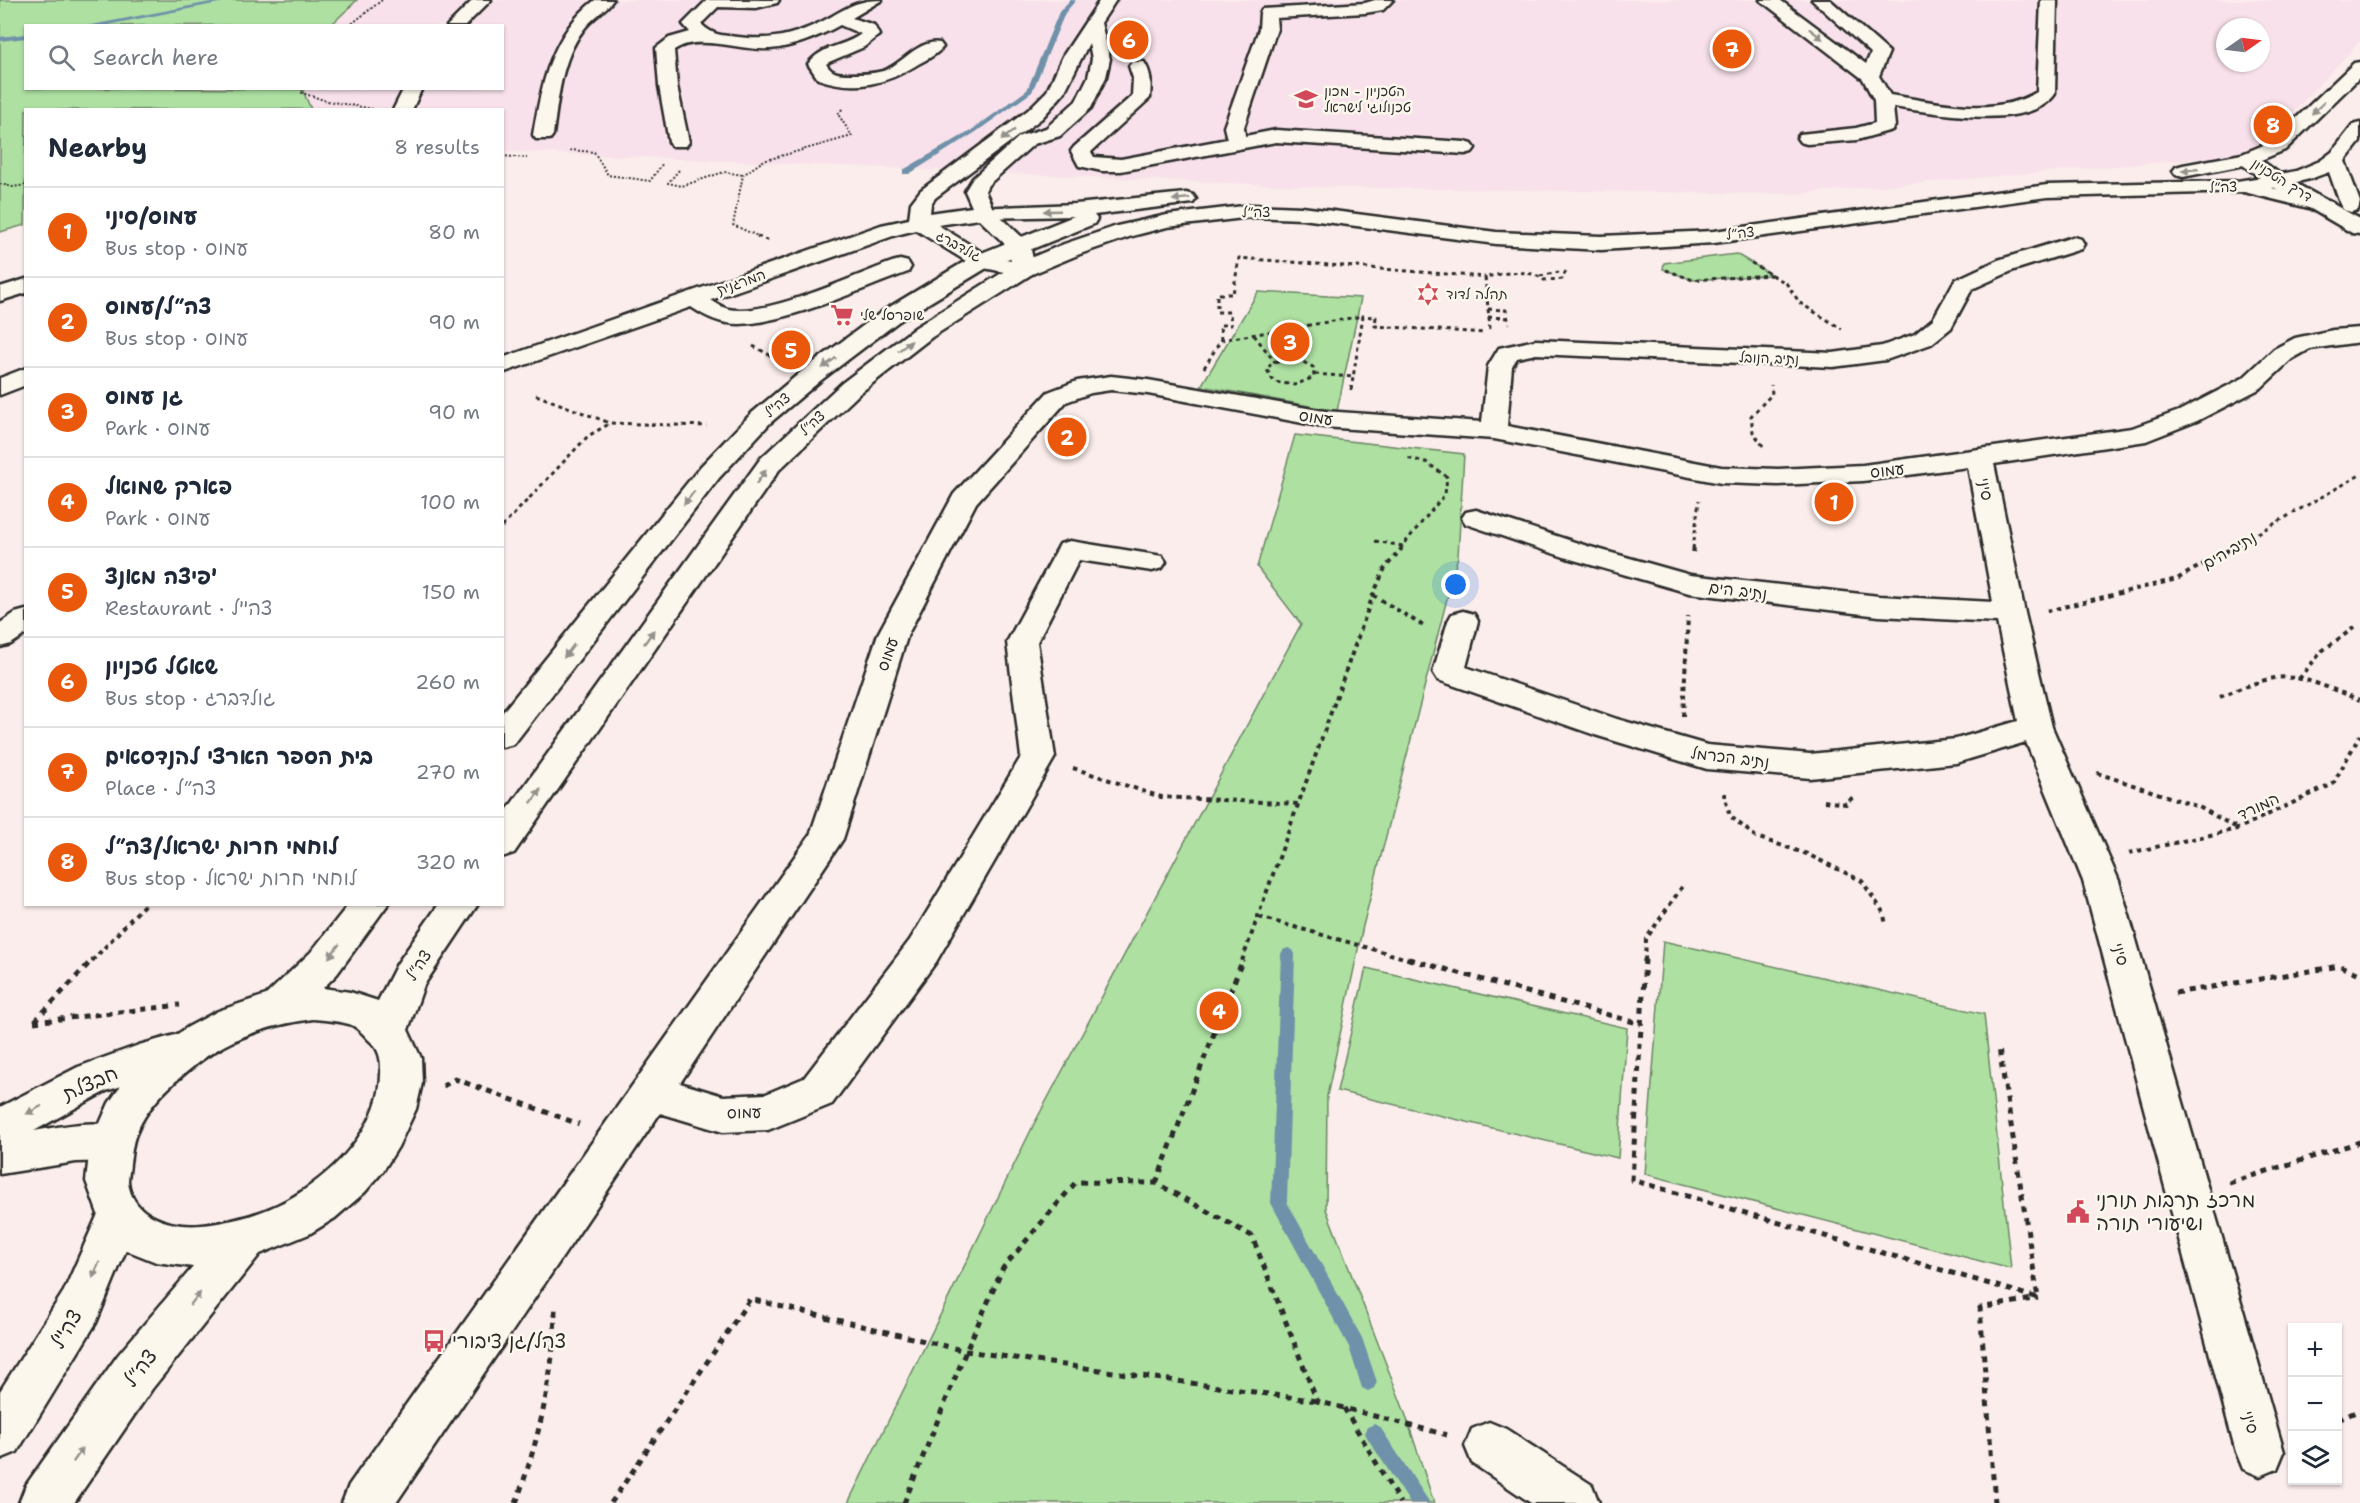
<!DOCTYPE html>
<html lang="en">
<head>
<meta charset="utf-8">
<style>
  :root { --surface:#fff; --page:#f2f2f3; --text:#1f2937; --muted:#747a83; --line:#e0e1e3; --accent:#ea580c }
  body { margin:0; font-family:"Shantell Sans","Playpen Sans Hebrew",sans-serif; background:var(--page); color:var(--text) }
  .controls { position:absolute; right:18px; bottom:18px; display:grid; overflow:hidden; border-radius:0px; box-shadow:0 2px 4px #0004 }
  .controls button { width:54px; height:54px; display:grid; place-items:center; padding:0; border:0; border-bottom:2px solid var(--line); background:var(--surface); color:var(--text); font:30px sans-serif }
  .compass { position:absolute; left:2216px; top:18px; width:54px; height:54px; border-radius:50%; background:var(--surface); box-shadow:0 2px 4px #0004; rotate:76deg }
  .you { position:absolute; left:1456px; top:585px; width:21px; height:21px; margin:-15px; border:4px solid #fff; border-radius:50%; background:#1a73e8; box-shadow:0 0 0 9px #1a73e833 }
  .badge { display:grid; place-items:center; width:39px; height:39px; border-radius:50%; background:var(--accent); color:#fff; font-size:20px; font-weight:700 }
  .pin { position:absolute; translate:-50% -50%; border:3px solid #fff; box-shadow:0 2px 6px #0006 }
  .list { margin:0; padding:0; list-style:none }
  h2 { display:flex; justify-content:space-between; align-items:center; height:78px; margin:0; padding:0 24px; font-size:26px }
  h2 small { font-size:20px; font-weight:400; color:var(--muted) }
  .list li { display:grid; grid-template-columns:39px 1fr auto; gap:18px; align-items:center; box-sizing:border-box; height:90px; padding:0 24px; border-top:2px solid var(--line) }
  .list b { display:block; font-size:22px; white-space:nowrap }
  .list p { margin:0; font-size:20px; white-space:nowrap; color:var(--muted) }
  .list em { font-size:20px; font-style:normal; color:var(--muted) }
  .icon { flex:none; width:33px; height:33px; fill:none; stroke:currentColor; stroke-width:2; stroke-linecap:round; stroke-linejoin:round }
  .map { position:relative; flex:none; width:2360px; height:1503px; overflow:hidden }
  .search { position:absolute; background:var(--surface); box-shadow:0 2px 4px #0004; left:24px; top:24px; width:480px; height:66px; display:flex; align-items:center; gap:15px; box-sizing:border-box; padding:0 21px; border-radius:0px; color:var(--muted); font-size:22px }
  .panel { position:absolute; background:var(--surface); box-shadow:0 2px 4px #0004; left:24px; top:108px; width:480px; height:798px; border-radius:0px }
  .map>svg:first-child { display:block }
  .built { fill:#f8e1ea; fill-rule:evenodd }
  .green { fill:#ade0a1; stroke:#6c8666; stroke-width:1.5 }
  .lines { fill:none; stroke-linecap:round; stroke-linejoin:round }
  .stream { fill:#7091aa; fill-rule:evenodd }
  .minor-casing { stroke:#2b2b2b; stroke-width:5 }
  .major-casing { stroke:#2b2b2b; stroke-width:5 }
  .path-far3 { stroke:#2b2b2b; stroke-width:2; stroke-dasharray:2 2; stroke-linecap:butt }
  .path-far2 { stroke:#2b2b2b; stroke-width:3; stroke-dasharray:4 4; stroke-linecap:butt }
  .path-far1 { stroke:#2b2b2b; stroke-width:4; stroke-dasharray:4.5 4.5; stroke-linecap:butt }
  .path { stroke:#2b2b2b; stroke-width:5; stroke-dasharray:6 6; stroke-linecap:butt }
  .minor { fill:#fbf7ec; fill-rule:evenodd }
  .major { fill:#fbf7ec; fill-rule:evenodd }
  .oneway { fill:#93918c }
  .labels { text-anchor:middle; stroke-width:5; stroke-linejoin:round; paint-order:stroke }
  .far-poi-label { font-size:14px; fill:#2b2b2b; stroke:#fbf7ec; text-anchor:start }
  .far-street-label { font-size:14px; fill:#2b2b2b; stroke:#fbf7ec }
  .street-label { font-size:16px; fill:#2b2b2b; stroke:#fbf7ec }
  .near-street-label { font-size:20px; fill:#2b2b2b; stroke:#fbf7ec }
  .near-poi-label { font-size:20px; fill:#2b2b2b; stroke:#fbf7ec; text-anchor:start }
</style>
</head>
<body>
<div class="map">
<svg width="2360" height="1503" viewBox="0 0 2360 1503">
  <rect width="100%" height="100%" fill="#faedeb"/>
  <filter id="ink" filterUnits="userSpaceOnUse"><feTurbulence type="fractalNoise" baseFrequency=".0167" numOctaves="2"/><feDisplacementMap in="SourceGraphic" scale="12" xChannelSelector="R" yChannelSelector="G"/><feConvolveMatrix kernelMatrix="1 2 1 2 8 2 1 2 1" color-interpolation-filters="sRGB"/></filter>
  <g filter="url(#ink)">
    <path class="built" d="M357,0H2360V41L2254,154L1790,194L1317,187L503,151L502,110L311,109L302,89L502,88V26L331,25ZM2225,27H2261V63H2225Z"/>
    <path class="green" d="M0,0H357L331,25L26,26V88L302,89L311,109L26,110L25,225L0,232Z
      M1736,254L1772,275L1693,280L1663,269L1664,263Z
      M1258,292L1361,298L1337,411L1201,386Z
      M1295,435L1464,454L1458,556L1363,926L1327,1096L1326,1209L1405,1413L1434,1503H848L1034,1124L1301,624L1257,567Z
      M1663,941L1984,1014L2011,1269L1645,1174Z
      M1366,968L1627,1028L1618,1158L1337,1091Z"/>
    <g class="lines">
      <path class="stream" d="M221,0H234L102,26H86Z
        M1070,0H1076L1065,13L1032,92L976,132L909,174H903V170L972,130L1027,90L1059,12Z
        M26,34V38L0,41V37Z
        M1288,948L1293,950L1295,954L1287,1202L1362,1338L1377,1382L1374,1388L1368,1391L1362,1388L1349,1347L1271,1203L1281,954L1283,950Z
        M1374,1424L1380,1427L1430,1503H1410L1368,1439L1365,1433L1368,1427Z"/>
      <g class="minor-casing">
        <path id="minor" d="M473,0H491L465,26H447Z
          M595,0H613C605,11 592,18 584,29C561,58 558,100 553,135L550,139H536L533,135C542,83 551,34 595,0Z
          M707,0H779L777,3L756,8L718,7L701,24C714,36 721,35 738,37C768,41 792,36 819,23C844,11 852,0 882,0L852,18L874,25L879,35L864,47L829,62L826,64C832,74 839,74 850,74C861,74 872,74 883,71C901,65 920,38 940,43L943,47C937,54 928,59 920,63C887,84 856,92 818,79L808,64C822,45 844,47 861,34L840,25C818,37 794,47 770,49C741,51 697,33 674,50L677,86L689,142L686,146H672L669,142L659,86L656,48L669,38L690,32L683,24Z
          M1100,0H1116L1101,23L1110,59L1106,77L1091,108L1060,136L1034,144L988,185L985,191L993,209L1030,245L1035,269L1032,274L1024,276L974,266L916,230L896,235L711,300C716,303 722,307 728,309C767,317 853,276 892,262L900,260L908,262L911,267L908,272C858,290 791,322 739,324C720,324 706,317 691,307L502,373V358L881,225L909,219L911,203L921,190L1028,110L1047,91L1063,56ZM1089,43L1092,59L1088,77L1076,101L1046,128L1020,136L973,178L965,191L972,207L930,213L931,204L935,198L1042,118L1064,93ZM979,219L1008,247L1011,260L988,256L938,225Z
          M1375,0H1393L1383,10L1365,13L1276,18L1277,29L1244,127L1245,136L1276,130L1465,142L1472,144L1475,148L1472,152L1465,154L1276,142L1121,171H1102L1079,166L1071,151L1074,147L1132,96L1133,78L1129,66L1132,62H1144C1152,74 1151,85 1150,98L1091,152L1094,157L1121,159L1227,139L1224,127L1259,29L1260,13L1262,9L1365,3Z
          M1760,0H1780L1866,64L1871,53L1812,0H1830L1889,52L1879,76L1890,95C1937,102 1994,118 2037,92L2041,0H2057L2055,94C2029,132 1931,112 1893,107L1895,126L1892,130L1857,140L1807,144L1800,142L1797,138L1800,134L1856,128L1875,123L1874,100L1863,79Z
          M404,88H422L412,110H393Z
          M2247,153L2254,155L2284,177L2360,219V234L2352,233L2270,185L2240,163L2237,159L2240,155Z
          M2073,237L2081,239L2084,244L2081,249L2014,270L1972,289L1951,328L1931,344L1886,360L1833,367L1536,354L1517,358L1512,366L1507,426L1721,467L1778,469L1863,465L2132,428L2179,411L2243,378L2274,349L2295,338L2333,330L2360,328V342L2310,349L2292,359L2261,388L2197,421L2146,441L1994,464L2025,613L2052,727L2119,881L2284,1452L2277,1469L2260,1476L2243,1469L2236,1452L2083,881L2026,742L1956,763L1810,778L1707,769L1595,735L1438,680L1433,672L1448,621L1452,614L1463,611L1474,614L1478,621L1466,667L1617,719L1707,745L1810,754L1956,739L2018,721L1997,622L1879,616L1689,593L1567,558L1466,524L1462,518L1466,512L1476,510L1587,546L1690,575L1879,596L1993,602L1968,467L1863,481L1778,485L1721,483L1494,439L1324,427L1148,394L1111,390L1091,393L1066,402L976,503L908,634L843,839L680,1083L723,1096L766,1094L804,1078L910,940L1021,757L1007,642L1060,544L1070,541L1162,556L1166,562L1162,568L1152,571L1079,560L1037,642L1055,757L936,962L832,1104L768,1130L723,1132L660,1113L396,1503H342L349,1485L810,835L878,634L954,494L1048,392L1077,381L1111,376L1148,380L1324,411L1482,422L1488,366L1499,348L1536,340L1833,353L1882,346L1915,334L1933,319L1955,280L1998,260Z
          M26,279V293L0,301V287Z
          M26,368V385L0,395V378Z
          M26,610V634L11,644L0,647V623L15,613Z
          M186,1032L200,1037L206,1049L200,1061L106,1091L34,1131C64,1126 97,1118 127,1129L133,1142L127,1155L112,1161L76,1162L0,1174V1107L78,1067L139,1045Z
          M1489,1422L1506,1429L1592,1485L1599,1503H1531L1472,1463L1465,1446L1472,1429Z"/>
      </g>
      <g class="major-casing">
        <path id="major" d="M2360,62V77L2285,150L2254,163L2183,177L2176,175L2173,171L2176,167L2183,165L2242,154L2271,142L2354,63Z
          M2360,123V142L2345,161L2360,202L2358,210L2351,212L2344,210L2341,206L2329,172L2310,179L2272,188L2332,202L2335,206L2332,210L2325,212L2244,192L2047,197L1714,243L1601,250L1496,244L1302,219L1252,217L1167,227L1132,236L1080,254L1032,274L932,337L860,393L779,470L514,853L502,857V817L761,458L842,383L916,327L1016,264L1064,244L1117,226L1167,215L1252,205L1302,207L1496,232L1601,236L1714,231L2047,185L2237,181L2275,175L2296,171L2320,161L2332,152L2353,125Z
          M1186,193L1193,195L1196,199L1193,203L1094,215L1097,219L1094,224L990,266L899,321L820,381L770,423L719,478L514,744L502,747V713L701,466L752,413L802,371L883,311L974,256L1074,216L984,218L977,216L973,212L977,208L1076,204Z
          M349,904H388L337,974L323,988L350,992L378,1001L397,964L439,904H478L424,985L408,1030L421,1058L422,1083L416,1109L398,1147L383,1171L365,1192L335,1218L309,1234L260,1254L152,1389L74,1503H19L26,1485L118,1355L193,1267L156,1262L126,1250L96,1323L17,1452L0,1459V1391L64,1291L98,1214L86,1181L90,1146L109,1103L127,1077L161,1045L188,1027L218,1011L266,995L311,952ZM313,1019C325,1020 338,1021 349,1024C358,1027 364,1035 370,1041C379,1049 381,1058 381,1069C383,1119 343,1164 304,1190C273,1211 239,1221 202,1225C172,1228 131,1217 128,1181C128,1175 130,1169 130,1163C132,1152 132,1142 137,1132C146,1108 169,1086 189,1070C225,1039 267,1025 313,1019Z"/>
      </g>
      <path class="path-far3" d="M349,26L382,0
        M304,88L302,93L327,101L373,109
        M570,150L594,152L608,175L650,181L663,163
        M502,156L527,158
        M679,170L668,183L682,186L724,172L743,175
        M0,184L13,187L26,185
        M760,237L733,225L743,175L763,161L852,136L838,114L843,108"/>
      <path class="path-far2" d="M757,236L769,241
        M1666,270L1693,280L1772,275L1750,262
        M1772,275L1786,283L1800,303L1842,329
        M1540,276L1559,272
        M1488,309L1506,310L1509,324
        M1488,317L1508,318
        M1490,329L1485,277C1503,274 1528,267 1544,280L1562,279L1566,271
        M1254,335L1275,362
        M1221,340L1220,325H1231L1230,312H1217V294H1233L1239,258L1485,277
        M753,346L781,361
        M1280,360H1299L1313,367L1314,377L1295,385L1274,382L1267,370L1271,364Z
        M1204,368L1221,340L1363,316
        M1315,374L1353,377
        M1351,390L1363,316L1376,317L1375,326L1485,333
        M536,395L610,423L707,426
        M1763,446L1753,432L1751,416L1772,394L1771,385
        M502,527L588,436L609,424
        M1375,541L1403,546
        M1400,549L1445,494L1447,477L1426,462L1406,458
        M1693,549L1699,500
        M2230,549L2360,475"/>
      <path class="path-far1" d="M1693,552L1694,548
        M1373,595L1425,627
        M2047,611L2177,579L2232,548
        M2299,679L2322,651L2355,627
        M2220,697C2288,667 2293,674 2360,700
        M1683,716L1688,616
        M1073,768L1161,797L1300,804
        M2097,773L2199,807L2237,828
        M1727,795H1724L1730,816L1756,837L1807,854L1862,881L1883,912L1886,924
        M1824,801L1846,804L1853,797
        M2129,853L2237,829L2333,784L2360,735
        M1259,917L1415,961
        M92,961L145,904
        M1242,961L1373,595L1385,568L1402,548
        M1645,961L1646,939L1682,887"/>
      <path class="path" d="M1409,959L1641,1024
        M1645,959L1632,1180L2038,1298L1999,1048
        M2175,993L2340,966L2360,974
        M35,1021L93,959
        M34,1022L180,1005
        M443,1086L455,1079L579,1124
        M1156,1183L1243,959
        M2229,1183L2360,1142
        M1344,1408L1400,1503
        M2338,1420L2360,1410
        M516,1503C539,1439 554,1376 555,1308
        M611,1503L750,1299L966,1351L1317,1401
        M904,1503L966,1351L1003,1268L1076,1182L1156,1183L1252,1236L1317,1401L1447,1435
        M1995,1503L1980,1308L2038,1298"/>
      <use href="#minor" class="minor"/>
      <use href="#major" class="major"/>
    </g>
    <defs><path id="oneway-solid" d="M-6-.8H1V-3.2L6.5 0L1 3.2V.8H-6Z" transform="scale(1.5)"/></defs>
    <g class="oneway">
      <use href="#oneway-solid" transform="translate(1816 34) rotate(38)"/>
      <use href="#oneway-solid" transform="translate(2318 108) rotate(137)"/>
      <use href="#oneway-solid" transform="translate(1008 135) rotate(142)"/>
      <use href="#oneway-solid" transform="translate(2190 170) rotate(174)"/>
      <use href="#oneway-solid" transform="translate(1181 199) rotate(174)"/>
      <use href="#oneway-solid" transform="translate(1052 211) rotate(178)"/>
      <use href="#oneway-solid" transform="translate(905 346) rotate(-37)"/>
      <use href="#oneway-solid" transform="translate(829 363) rotate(143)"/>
      <use href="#oneway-solid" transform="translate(761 477) rotate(-55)"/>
      <use href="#oneway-solid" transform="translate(689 498) rotate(128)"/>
      <use href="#oneway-solid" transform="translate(649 637) rotate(-55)"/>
      <use href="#oneway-solid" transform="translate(569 651) rotate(128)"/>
      <use href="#oneway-solid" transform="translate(536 796) rotate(-55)"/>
      <use href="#oneway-solid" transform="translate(334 951) rotate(128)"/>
      <use href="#oneway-solid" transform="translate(34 1110) rotate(152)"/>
      <use href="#oneway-solid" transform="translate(96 1270) rotate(113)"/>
      <use href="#oneway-solid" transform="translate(195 1299) rotate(-51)"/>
      <use href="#oneway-solid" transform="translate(78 1455) rotate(-55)"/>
    </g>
  </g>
  <defs>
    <g id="university-bare" transform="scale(1.8)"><path d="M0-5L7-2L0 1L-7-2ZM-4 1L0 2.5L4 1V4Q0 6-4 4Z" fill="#d1495b" stroke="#fbf7ec" stroke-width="2.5" paint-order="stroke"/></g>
    <g id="synagogue-bare" transform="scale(1.8)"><path d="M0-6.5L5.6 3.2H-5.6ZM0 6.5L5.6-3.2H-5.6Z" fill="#d1495b" stroke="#fbf7ec" stroke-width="2.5" paint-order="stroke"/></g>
    <g id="supermarket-bare" transform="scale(1.8)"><path d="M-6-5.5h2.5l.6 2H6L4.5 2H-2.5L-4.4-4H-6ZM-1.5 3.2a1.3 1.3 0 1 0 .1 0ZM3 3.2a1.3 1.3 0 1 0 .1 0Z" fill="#d1495b" stroke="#fbf7ec" stroke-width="2.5" paint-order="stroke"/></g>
    <g id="civic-bare" transform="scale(1.8)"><path d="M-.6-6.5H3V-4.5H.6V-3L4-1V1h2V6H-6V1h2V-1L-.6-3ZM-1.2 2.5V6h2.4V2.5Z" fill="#d1495b" stroke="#fbf7ec" stroke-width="2.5" paint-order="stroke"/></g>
    <g id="bus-bare" transform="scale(1.8)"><path d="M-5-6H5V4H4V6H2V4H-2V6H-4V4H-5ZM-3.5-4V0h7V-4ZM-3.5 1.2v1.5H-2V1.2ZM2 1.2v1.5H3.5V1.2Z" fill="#d1495b" stroke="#fbf7ec" stroke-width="2.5" paint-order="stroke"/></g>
  </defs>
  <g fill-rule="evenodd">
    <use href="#university-bare" x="1306" y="99"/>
    <use href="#synagogue-bare" x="1428" y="294"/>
    <use href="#supermarket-bare" x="842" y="315"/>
    <use href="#civic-bare" x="2078" y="1212"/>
    <use href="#bus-bare" x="434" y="1341"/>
  </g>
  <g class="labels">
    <g class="far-poi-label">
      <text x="1324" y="96">הטכניון - מכון<tspan x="1324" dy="16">טכנולוגי לישראל</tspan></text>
      <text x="1446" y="299">תהלה לדוד</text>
      <text x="860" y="320">שופרסל שלי</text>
    </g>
    <g class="far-street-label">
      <text transform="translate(2282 180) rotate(32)" y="5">דרך הטכניון</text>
      <text transform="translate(2223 187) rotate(-3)" y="5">צה״ל</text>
      <text transform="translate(1256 212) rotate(-1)" y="5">צה״ל</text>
      <text transform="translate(1740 233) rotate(-7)" y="5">צה״ל</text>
      <text transform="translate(959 246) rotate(29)" y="5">גולדברג</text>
      <text transform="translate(741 282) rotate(-20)" y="5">המרגנית</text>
      <text transform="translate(1769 358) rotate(2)" y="5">נתיב הנובל</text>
      <text transform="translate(777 405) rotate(-41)" y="5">צה"ל</text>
      <text transform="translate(812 423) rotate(-43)" y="5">צה״ל</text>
    </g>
    <g class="street-label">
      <text transform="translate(1316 417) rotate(8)" y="6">עמוס</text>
      <text transform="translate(1887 470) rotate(-7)" y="6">עמוס</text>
      <text transform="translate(1986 489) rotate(79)" y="6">סיני</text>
      <text transform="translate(2229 550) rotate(-30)" y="6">נתיב הים</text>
      <text transform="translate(1738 590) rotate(7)" y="6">נתיב הים</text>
      <text transform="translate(887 654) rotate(-71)" y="6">עמוס</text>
      <text transform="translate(1730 757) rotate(7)" y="6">נתיב הכרמל</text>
      <text transform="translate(2258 806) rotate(-25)" y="6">המורד</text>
      <text transform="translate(2121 954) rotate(74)" y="6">סיני</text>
      <text transform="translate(418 965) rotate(-57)" y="6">צה״ל</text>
      <text transform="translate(744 1112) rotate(-2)" y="6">עמוס</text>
      <text transform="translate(2251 1422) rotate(74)" y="6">סיני</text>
    </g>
    <g class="near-street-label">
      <text transform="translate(90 1083) rotate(-24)" y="7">חבצלת</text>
      <text transform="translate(66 1329) rotate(-60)" y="7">צה"ל</text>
      <text transform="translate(140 1368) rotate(-53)" y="7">צה״ל</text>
    </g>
    <g class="near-poi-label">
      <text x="2096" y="1207">מרכז תרבות תורני<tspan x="2096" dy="23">ושיעורי תורה</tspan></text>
      <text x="452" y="1348">צהל/גן ציבורי</text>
    </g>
  </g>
</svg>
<div class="controls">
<button>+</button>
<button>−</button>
<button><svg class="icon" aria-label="layers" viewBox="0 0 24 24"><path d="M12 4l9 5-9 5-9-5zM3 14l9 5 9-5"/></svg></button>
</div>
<svg class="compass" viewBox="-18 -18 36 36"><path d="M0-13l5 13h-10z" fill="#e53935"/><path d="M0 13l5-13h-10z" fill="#747a83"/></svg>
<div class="you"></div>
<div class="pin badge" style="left:1834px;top:502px">1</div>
<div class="pin badge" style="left:1067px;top:437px">2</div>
<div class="pin badge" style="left:1290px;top:342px">3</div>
<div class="pin badge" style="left:1219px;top:1011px">4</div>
<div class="pin badge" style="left:791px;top:350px">5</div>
<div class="pin badge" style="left:1129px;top:40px">6</div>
<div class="pin badge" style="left:1732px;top:49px">7</div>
<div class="pin badge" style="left:2273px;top:125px">8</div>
<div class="search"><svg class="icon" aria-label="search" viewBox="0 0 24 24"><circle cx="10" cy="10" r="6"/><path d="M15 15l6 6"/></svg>Search here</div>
<section class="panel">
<h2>Nearby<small>8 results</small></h2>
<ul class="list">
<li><span class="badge">1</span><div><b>עמוס/סיני</b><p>Bus stop · עמוס</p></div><em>80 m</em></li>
<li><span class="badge">2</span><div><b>צה״ל/עמוס</b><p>Bus stop · עמוס</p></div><em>90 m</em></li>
<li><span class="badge">3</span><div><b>גן עמוס</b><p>Park · עמוס</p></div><em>90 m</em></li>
<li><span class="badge">4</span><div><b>פארק שמואל</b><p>Park · עמוס</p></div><em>100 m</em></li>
<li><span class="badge">5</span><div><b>פיצה מאנצ'</b><p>Restaurant · צה&quot;ל</p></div><em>150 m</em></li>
<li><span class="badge">6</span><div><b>שאטל טכניון</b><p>Bus stop · גולדברג</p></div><em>260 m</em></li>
<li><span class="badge">7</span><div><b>בית הספר הארצי להנדסאים</b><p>Place · צה״ל</p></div><em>270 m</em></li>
<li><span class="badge">8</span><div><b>לוחמי חרות ישראל/צה״ל</b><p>Bus stop · לוחמי חרות ישראל</p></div><em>320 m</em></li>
</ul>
</section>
</div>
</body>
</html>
